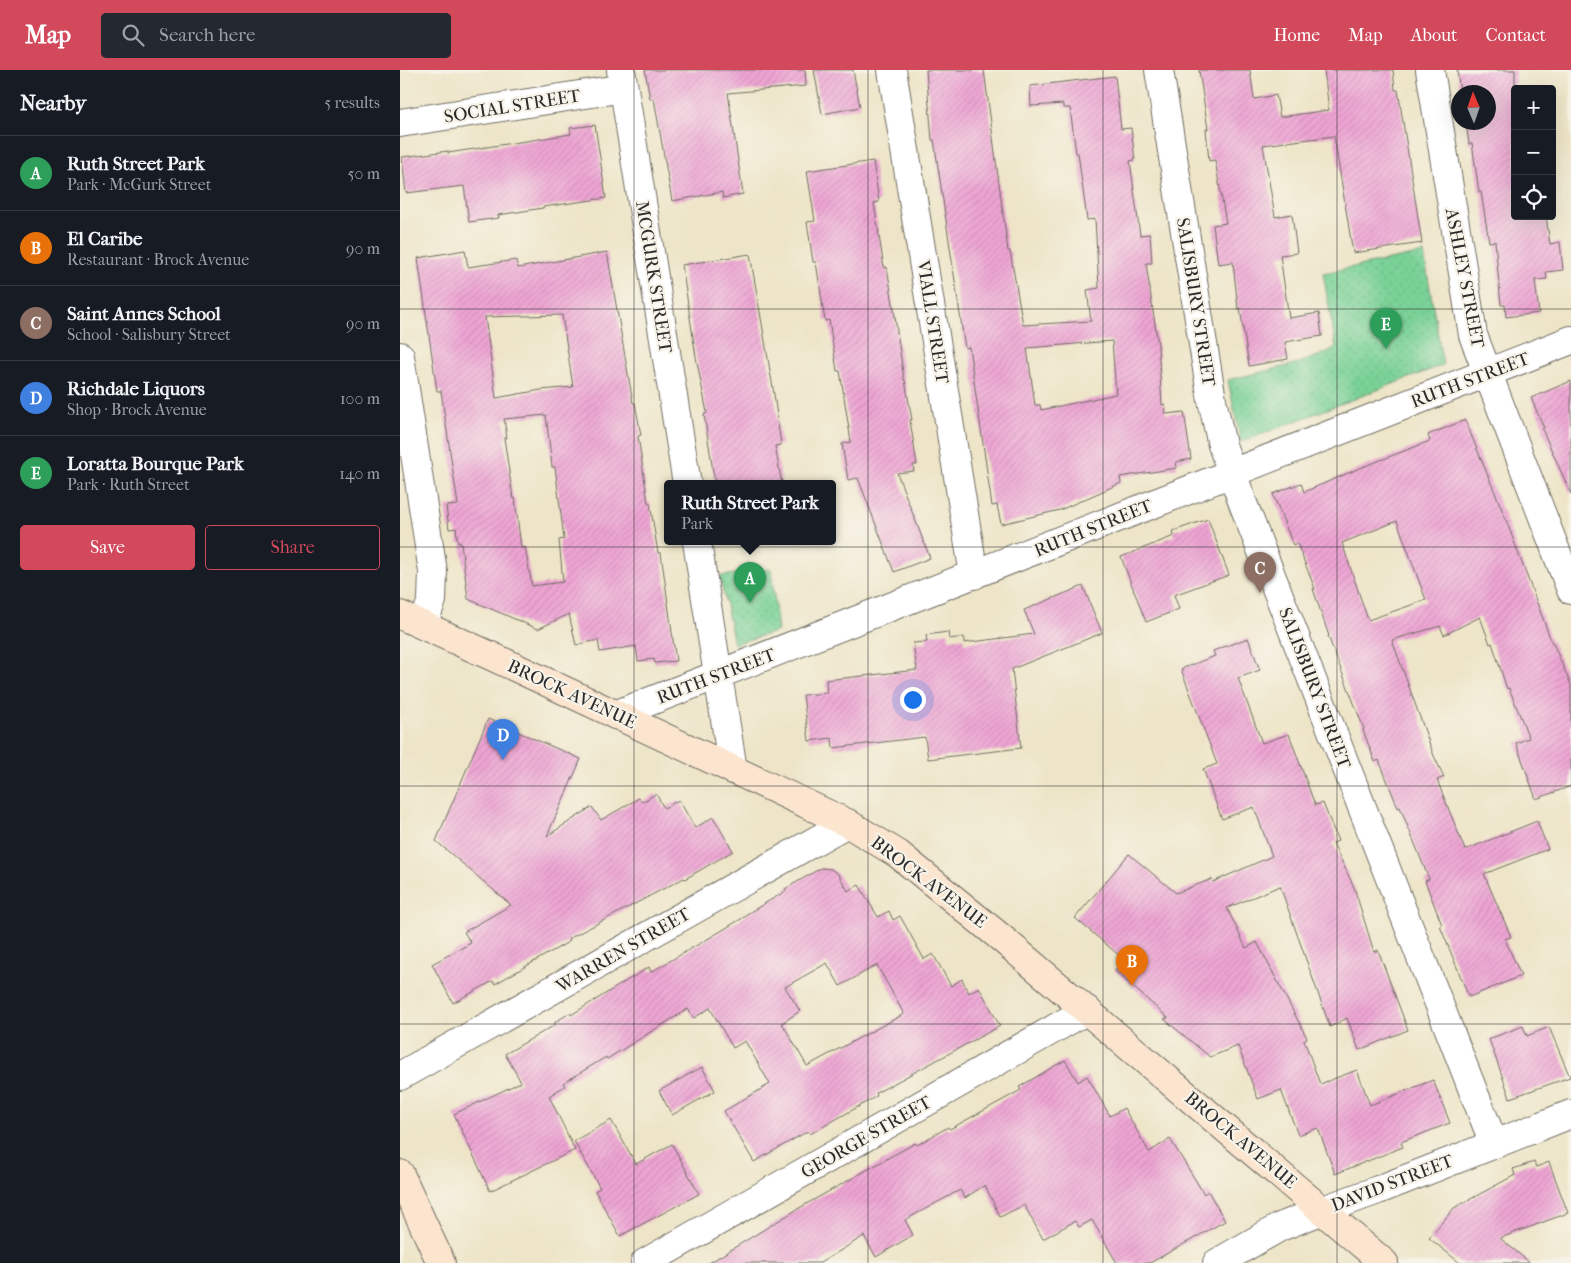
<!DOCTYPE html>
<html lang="en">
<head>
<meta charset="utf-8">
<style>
  :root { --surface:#171b24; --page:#242831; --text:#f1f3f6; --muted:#9ea1a6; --line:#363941; --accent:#d1495b }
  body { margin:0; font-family:"IM FELL French Canon",serif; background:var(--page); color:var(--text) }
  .controls { position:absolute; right:15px; top:15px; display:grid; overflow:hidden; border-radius:5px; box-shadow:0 5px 20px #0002 }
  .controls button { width:45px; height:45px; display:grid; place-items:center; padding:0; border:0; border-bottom:1px solid var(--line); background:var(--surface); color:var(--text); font:25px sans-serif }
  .compass { position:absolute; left:1051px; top:15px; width:45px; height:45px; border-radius:50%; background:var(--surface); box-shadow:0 5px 20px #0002; rotate:358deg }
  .you { position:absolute; left:512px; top:629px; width:18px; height:18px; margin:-12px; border:4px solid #fff; border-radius:50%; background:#1a73e8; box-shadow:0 0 0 8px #1a73e833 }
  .badge { display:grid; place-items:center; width:32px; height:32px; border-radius:50%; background:var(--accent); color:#fff; font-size:16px; font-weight:700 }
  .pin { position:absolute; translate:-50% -41px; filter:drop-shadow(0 1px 2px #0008) }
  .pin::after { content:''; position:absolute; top:26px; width:18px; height:15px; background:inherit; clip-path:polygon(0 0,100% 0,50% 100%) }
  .popup { position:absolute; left:264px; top:410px; width:172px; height:65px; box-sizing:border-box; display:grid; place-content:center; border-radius:5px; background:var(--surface); filter:drop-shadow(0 1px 4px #0005); font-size:16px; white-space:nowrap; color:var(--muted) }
  .popup b { font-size:19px; color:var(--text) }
  .popup::after { content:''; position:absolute; left:50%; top:100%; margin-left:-10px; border:10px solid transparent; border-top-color:var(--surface) }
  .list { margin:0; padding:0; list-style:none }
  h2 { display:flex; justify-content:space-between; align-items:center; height:65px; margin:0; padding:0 20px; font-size:21px }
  h2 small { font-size:16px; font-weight:400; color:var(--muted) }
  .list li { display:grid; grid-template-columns:32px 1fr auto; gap:15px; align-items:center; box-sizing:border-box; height:75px; padding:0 20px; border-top:1px solid var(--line) }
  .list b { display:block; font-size:19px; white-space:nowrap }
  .list p { margin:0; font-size:16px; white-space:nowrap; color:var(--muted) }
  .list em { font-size:16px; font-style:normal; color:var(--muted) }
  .actions { display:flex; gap:10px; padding:15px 20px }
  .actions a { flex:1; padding:11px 0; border:1px solid var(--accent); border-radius:5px; text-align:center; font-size:18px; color:var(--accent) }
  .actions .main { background:var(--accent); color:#fff }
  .icon { flex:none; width:28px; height:28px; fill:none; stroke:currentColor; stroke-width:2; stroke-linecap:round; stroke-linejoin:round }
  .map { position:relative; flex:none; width:1171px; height:1193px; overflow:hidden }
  header { display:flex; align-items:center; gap:30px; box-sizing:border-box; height:70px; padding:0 25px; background:var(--accent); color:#fff }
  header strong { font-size:24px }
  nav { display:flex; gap:28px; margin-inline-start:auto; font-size:18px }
  .search { width:350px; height:45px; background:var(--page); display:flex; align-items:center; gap:12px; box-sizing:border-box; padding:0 18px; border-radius:5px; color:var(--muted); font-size:19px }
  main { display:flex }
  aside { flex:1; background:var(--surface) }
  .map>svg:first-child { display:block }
  .park { fill:url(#park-dots); stroke:#527e61 }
  .building { fill:url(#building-hatch); fill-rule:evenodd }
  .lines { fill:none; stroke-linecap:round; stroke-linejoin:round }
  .street-casing { stroke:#6f6c62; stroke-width:30 }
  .secondary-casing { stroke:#6f6c62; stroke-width:30 }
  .street { stroke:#fff; stroke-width:28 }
  .secondary { stroke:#fbe5cf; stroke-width:28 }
  .grid { fill:none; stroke:#2b2b2b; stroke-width:1; stroke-opacity:0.55 }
  .labels { text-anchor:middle; stroke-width:4.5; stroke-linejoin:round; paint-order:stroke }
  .street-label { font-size:18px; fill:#2b2b2b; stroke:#f7f3e8 }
</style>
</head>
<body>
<header>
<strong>Map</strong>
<div class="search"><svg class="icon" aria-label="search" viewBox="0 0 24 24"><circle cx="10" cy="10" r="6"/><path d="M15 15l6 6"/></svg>Search here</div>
<nav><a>Home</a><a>Map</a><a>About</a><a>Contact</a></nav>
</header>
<main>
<aside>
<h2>Nearby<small>5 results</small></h2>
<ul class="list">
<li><span class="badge" style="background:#2e9e5b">A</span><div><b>Ruth Street Park</b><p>Park · McGurk Street</p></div><em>50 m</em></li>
<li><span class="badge" style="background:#e8710a">B</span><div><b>El Caribe</b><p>Restaurant · Brock Avenue</p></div><em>90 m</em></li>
<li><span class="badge" style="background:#8d6e63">C</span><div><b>Saint Annes School</b><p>School · Salisbury Street</p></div><em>90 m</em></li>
<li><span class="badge" style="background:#3f7fe0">D</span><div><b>Richdale Liquors</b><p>Shop · Brock Avenue</p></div><em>100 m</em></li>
<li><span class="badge" style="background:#2e9e5b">E</span><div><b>Loratta Bourque Park</b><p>Park · Ruth Street</p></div><em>140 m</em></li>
</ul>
<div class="actions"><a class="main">Save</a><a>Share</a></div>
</aside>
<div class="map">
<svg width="1171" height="1193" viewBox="0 0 1171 1193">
  <defs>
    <pattern id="park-dots" width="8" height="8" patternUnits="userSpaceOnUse" patternTransform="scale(1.25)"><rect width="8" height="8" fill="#7ad297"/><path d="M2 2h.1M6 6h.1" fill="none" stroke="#6ab482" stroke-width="1.8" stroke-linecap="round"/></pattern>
    <pattern id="building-hatch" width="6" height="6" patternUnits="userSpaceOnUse" patternTransform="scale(1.25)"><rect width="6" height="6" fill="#eea5d4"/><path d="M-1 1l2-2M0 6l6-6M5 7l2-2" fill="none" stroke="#cc8eb6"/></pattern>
  </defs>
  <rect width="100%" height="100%" fill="#f7f3e8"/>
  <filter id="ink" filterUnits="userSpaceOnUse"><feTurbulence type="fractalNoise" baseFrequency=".02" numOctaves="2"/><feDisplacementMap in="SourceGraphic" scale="10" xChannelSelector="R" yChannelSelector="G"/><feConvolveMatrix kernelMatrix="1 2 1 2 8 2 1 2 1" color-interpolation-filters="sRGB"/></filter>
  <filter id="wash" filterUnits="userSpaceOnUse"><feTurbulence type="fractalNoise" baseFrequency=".0096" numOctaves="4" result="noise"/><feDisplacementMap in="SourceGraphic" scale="20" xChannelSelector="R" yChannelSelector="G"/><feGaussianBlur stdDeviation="1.12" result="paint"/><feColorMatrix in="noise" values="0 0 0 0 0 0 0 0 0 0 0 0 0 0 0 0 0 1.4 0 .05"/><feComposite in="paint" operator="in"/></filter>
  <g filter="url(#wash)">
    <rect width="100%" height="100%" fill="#eee5c8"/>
    <path class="park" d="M1024,183L1043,295L841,372L828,310C858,302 910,294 936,277L923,203Z
      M371,499L378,561L334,574L320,506Z"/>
    <g id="blocks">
      <path class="building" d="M245,0H405L406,16L328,23L343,124L323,128L322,122L272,131L254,29H250Z
        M414,0H453L460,37L422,44Z
        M526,0H584L608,181H610L623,255L691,251L687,220L699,218L695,149L687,150L678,83H676L670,38H663V34L631,36L630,16L715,6L721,59L731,58L735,90L730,91L740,165L750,164L752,193H746L758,275L762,335L765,334L766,344L784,342L791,389L776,392L777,398L720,407L721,413L660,440L601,454L597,435L592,436L569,277L565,278L534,70H532ZM712,271L716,324L641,340L640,335H635L627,278Z
        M799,0H850L854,29L876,25L880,47L929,40L924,0H993L995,20H998L1022,173L953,183L934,66L863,75L875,147L892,144L897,183L880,185L889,248L919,243L922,266L885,272L888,289L849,296L840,238L838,239L833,192L818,194L813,155L826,153L815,90L809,91L806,59H808Z
        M1057,0H1115V146H1146L1150,174L1160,172L1163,200L1146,202L1147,209L1135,210L1139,243L1106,247L1105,235H1101L1095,171L1089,172L1081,122H1079L1072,73L1069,74L1066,52H1088V22H1060Z
        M195,55L206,128L143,137V138L98,145L99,148L69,152L64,116L6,123L2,87L48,81V83L171,64L170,58Z
        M473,91L479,132L474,133L484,198L487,197L494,240L504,310H505L512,350H510L517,395H513L514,401L497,403L530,488L494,502L458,408L448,410L442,374L451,372L440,301H437L429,250L425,251L416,192H413L407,152L415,151L407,101Z
        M65,180L68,197L116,190L118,198L207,182L233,333H235L241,365L238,366L248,433H250L258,483H261L276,591L255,593L254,589L238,591L236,576L200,582L198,570L176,575L169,544L138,559L68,529L61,473H58L56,458L49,459L46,436L58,435L41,321H37L18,188ZM162,245L173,317L141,320L96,328L85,247ZM146,345L152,397H155L164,469L159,470L163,512L132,516L125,477L121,478L115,428H113L104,368H107L104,349Z
        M350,184L374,324L381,375L375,376L382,414H315L304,344L307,343L296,287L282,195Z
        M1171,311V424L1142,359L1144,358L1131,328Z
        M1065,350L1103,442L1152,573H1153L1171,615V716L1136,729L1116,673L1129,668L1109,618L1107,619L1092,573L1090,574L1080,547L1044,565L1040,556L992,570L1034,686L1044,707L1037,710L1065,780L1137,751L1148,779L1084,804L1111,867L1105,869L1121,906L1069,927L1040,856L1042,855L1025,811L1029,809L1000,737L998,738L979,690L975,692L963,660L964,659L928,566H929L913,519H915L897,473L893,475L873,424L901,413L904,422L960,398L1030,371L1028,365ZM997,451L1026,530L968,550L942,473Z
        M808,449L829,505L774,525L779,539L746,552L721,487L774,466L773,461Z
        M683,516L702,563L612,599L621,678L528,689L525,667L433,678L432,668L409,671L403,625L427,623L426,610L517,600L513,573L527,572L526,565L548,562L549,569L564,567V573L634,564L624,540Z
        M848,568L860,600L838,608L862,673L889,664L915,735L923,733L938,771L933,773L954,817L974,882L978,880L1008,960L959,980L947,948L930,957L880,816L827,838L846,878L857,872L907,968L904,970L920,1014L957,1000L970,1035L1033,1010L1050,1053L1001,1072L1003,1077L935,1104L918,1058L898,1065L881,1020L858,1029L838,976L810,987L764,949L768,948L714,900L728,893L675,848L729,784L776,823L812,809L813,812L872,786L854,737L822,749L803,699L817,694L781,599L815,586L813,581Z
        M88,649L181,689L147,766L192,737L201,750L239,728L242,732L256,724L264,738L279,730L295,758L313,747L333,781L285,809L284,808L168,869L170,871L95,914L93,911L53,933L32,894L71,873L64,862L111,835L36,771Z
        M421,798L431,799L438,804L448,821L459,815L478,847L489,841L493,850L500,846L524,889L533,884L551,916L562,909L569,923L579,917L600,956L476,1023L477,1026L410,1064L408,1061L354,1092L324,1041L370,1014L345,971L333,978L310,938L294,948L288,939L207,989L206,987L163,1013L165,1016L149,1026L175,1080L90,1121L54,1044L121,1012L105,984L155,955V952L170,943L171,945L249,897L251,902L316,864L346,846L345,845L386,821L385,819ZM427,893L440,916L477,895L504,944L407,996L382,953L400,941L385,917Z
        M1123,956L1127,966L1149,957L1170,1007L1110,1028L1089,969Z
        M665,990L678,1012L687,1006L710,1046L724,1038L749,1082L770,1069L804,1124L808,1121L825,1151L750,1193H717L692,1150L679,1157L675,1151L643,1169L624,1135L600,1147L585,1115L565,1128L560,1120L505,1150L513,1165L476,1187L464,1166L420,1193H309L401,1137L515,1073L517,1075L548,1057L550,1059L621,1020L619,1017Z
        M302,997L315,1021L272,1045L259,1021Z
        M211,1050L236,1094L272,1074L299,1124L220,1166L195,1121L200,1118L174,1071Z
        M1134,1092L1136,1097L1149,1092L1168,1143L1100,1168L1130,1193H1060L1029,1168L1054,1138L1115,1105L1113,1099Z"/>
    </g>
  </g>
  <g filter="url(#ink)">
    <use href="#blocks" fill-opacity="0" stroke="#6f6c62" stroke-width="1"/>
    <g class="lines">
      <g class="street-casing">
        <path id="street" d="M221,0L287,414
          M492,0L574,505
          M759,0L812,330L822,375L844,436L1094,1074
          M1030,0L1073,265L1171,520
          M0,53L224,18
          M0,286L33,502L32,530L23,555
          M297,472L333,700
          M215,645L1171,270
          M0,1006L447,753
          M245,1193L687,940
          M817,1193L880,1157L923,1140L978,1120L1171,1044"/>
      </g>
      <g class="secondary-casing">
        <path id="secondary" d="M0,545L91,586L447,753L498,784L600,867L984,1193
          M0,1104L41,1193"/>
      </g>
      <use href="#street" class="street"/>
      <use href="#secondary" class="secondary"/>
    </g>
  </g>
  <path class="grid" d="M234,0V1193M468,0V1193M703,0V1193M937,0V1193M0,239H1171M0,477H1171M0,716H1171M0,954H1171"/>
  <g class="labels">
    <g class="street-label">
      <text transform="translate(112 36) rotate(-9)" y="6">SOCIAL STREET</text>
      <text transform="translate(254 207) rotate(81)" y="6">MCGURK STREET</text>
      <text transform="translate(1065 208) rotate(79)" y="6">ASHLEY STREET</text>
      <text transform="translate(796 232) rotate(81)" y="6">SALISBURY STREET</text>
      <text transform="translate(533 252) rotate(81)" y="6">VIALL STREET</text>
      <text transform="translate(1070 310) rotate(-21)" y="6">RUTH STREET</text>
      <text transform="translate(693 458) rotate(-22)" y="6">RUTH STREET</text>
      <text transform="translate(316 606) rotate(-21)" y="6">RUTH STREET</text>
      <text transform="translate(915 618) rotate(69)" y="6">SALISBURY STREET</text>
      <text transform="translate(172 624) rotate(25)" y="6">BROCK AVENUE</text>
      <text transform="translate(529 812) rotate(37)" y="6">BROCK AVENUE</text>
      <text transform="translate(223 880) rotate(-30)" y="6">WARREN STREET</text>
      <text transform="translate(466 1067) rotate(-30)" y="6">GEORGE STREET</text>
      <text transform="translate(841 1070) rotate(40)" y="6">BROCK AVENUE</text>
      <text transform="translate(992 1113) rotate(-21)" y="6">DAVID STREET</text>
    </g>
  </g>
</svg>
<div class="controls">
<button>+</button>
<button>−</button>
<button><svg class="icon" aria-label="locate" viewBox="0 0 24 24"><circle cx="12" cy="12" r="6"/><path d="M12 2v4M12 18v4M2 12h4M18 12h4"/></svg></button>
</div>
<svg class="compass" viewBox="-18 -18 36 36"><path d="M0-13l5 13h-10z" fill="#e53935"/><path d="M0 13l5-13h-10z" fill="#9ea1a6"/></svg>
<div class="you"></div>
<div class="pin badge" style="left:350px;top:533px;background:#2e9e5b">A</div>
<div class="popup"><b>Ruth Street Park</b>Park</div>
<div class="pin badge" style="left:732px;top:916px;background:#e8710a">B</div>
<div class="pin badge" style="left:860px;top:523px;background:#8d6e63">C</div>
<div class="pin badge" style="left:103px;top:690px;background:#3f7fe0">D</div>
<div class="pin badge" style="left:986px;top:279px;background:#2e9e5b">E</div>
</div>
</main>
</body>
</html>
